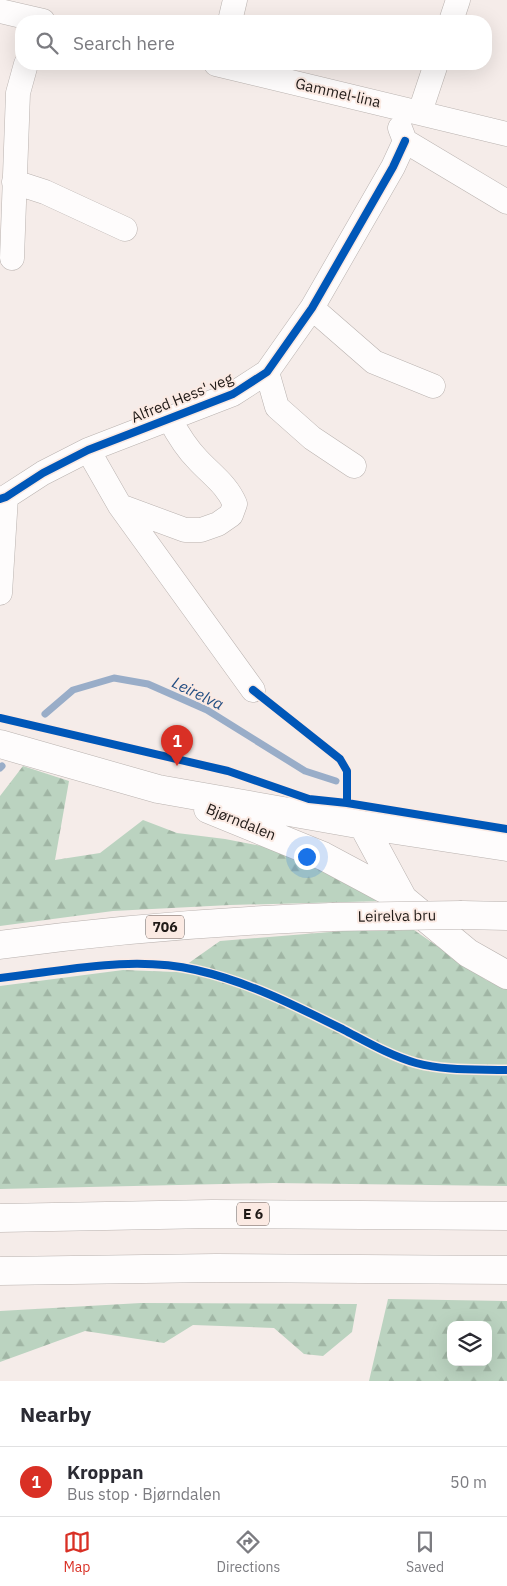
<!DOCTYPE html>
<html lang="en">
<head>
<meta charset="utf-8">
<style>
  :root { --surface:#fff; --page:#f2f2f3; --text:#2b2b33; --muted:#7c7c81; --line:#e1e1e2; --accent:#d93025 }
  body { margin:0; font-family:"IBM Plex Sans",sans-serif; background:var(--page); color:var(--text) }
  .controls { position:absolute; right:15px; bottom:15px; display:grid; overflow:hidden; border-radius:10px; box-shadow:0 5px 20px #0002 }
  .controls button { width:45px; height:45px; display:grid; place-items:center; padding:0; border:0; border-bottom:1px solid var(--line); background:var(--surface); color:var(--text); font:25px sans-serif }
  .you { position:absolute; left:306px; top:856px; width:18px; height:18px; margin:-12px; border:4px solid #fff; border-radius:50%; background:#1a73e8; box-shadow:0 0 0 8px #1a73e833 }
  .badge { display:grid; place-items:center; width:32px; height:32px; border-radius:50%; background:var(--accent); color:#fff; font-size:16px; font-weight:700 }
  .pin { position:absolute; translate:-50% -41px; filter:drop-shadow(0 1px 2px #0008) }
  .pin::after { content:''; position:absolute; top:26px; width:18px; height:15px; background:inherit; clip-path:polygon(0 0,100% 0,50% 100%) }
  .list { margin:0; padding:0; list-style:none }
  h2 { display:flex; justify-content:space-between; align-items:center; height:65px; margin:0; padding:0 20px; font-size:21px }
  h2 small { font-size:16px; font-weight:400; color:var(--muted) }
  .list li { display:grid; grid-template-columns:32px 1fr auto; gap:15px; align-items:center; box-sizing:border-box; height:70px; padding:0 20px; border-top:1px solid var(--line) }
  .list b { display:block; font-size:19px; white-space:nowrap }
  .list p { margin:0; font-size:16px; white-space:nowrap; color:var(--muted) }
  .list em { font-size:16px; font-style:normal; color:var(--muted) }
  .icon { flex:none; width:28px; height:28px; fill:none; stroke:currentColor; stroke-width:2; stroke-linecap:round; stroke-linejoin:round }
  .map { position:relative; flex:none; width:507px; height:1381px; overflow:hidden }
  .search { position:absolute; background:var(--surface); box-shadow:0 5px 20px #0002; left:15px; right:15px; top:15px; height:55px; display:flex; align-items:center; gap:12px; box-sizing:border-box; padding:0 18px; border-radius:20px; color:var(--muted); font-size:19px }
  .sheet { height:135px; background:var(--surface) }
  nav { display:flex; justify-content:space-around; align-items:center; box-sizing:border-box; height:70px; border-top:1px solid var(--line); background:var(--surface); font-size:14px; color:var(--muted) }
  nav a { display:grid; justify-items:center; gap:2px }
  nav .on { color:var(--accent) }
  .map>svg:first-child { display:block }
  .forest { fill:url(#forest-firs); fill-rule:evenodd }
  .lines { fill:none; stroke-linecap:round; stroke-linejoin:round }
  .stream { stroke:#99adc8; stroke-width:7 }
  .minor-casing { stroke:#b9b2af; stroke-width:25 }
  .major-casing { stroke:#b9b2af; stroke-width:29 }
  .highway-casing { stroke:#b9b2af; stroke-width:29 }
  .minor { stroke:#fefcfc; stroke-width:24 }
  .major { stroke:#fefcfc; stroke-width:28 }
  .highway { stroke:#fefcfc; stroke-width:28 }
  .highway-bridge-casing { stroke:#b9b2af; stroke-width:29; stroke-linecap:butt }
  .highway-bridge { stroke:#fefcfc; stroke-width:28 }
  .cycleway-casing { stroke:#fbeae3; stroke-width:11 }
  .cycleway { stroke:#0057b8; stroke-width:8 }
  .labels { text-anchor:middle; stroke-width:4; stroke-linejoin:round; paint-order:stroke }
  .shield { fill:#fbeae3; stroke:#625854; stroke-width:1 }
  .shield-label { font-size:14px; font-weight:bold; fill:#201a17 }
  .street-label { font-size:15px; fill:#201a17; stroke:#fbeae3 }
  .water-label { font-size:16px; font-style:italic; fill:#224e83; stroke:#fbeae3 }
</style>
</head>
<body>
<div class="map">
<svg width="507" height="1381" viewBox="0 0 507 1381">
  <defs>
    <pattern id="forest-firs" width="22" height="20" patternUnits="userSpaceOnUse" patternTransform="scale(1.25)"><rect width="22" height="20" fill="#bbd3c0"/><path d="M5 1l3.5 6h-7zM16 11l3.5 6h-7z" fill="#a0b5a4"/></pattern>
  </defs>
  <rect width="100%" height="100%" fill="#f5ece9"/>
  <path class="forest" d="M23,766L69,781L55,860L100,853L143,820L177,833L225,839L309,855L384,901L230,905L113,911L0,926V796Z
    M414,930L486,980L507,989V1186L273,1183L0,1189V986L123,970L176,972L220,941L342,931Z
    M388,1299L507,1301V1381H369ZM451,1325H488V1362H451Z
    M141,1303L357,1304L352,1332L323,1356L304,1354L274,1328L193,1325L164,1343L85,1331L0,1362V1311Z"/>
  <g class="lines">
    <path class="stream" d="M45,714L73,690L114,678L148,684L207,710L305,771L336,781
      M0,768L2,766"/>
    <g class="minor-casing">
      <path id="minor" d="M0,11L43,21
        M230,21L235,0
        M451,21L458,0
        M216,64L507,134
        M420,112L436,64
        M400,128L405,141L507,202
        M14,182L45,192L125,229
        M12,258L18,93L26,64
        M312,308L374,362L433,386
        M267,372L277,407L312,438L354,466
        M88,450L120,506L253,690
        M0,499L6,497L43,473L88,450L233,394L267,372L312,308L393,167L405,141
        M120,506L185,530H201L218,524L231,515L235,504C227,485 212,475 198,460C186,448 177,433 169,418
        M0,593L6,497"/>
    </g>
    <g class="major-casing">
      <path id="major" d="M0,744L158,789L363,825L507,847
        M208,809L323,856L366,879L403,899L468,953L507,975
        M363,825L403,899"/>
    </g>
    <g class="highway-casing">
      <path id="highway" d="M462,915L507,916
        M0,945C110,930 221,921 332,917
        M0,1218L212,1214L507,1216
        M0,1271L216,1268L507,1270"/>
    </g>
    <use href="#minor" class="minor"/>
    <use href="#major" class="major"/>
    <use href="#highway" class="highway"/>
    <g class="highway-bridge-casing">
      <path id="highway-bridge" d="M332,917L462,915"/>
    </g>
    <use href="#highway-bridge" class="highway-bridge"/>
    <g class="cycleway-casing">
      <path id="cycleway" d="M0,499L6,497L43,473L88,450L233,394L267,372L312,308L393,167L405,141
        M253,690L340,759L347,771V803
        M0,718L228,771L309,799L347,803L507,829
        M0,978C64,971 132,955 196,970C249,982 296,1006 344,1030C367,1042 391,1056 416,1063C445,1071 477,1069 507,1070"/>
    </g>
    <use href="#cycleway" class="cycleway"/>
  </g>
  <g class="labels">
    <g class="shield">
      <rect x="146" y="915.5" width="38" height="23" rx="4"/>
      <rect x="237" y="1202.5" width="32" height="23" rx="4"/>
    </g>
    <g class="shield-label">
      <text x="165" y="932">706</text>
      <text x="253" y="1219">E 6</text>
    </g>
    <g class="street-label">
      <text transform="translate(338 93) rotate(13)" y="5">Gammel-lina</text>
      <text transform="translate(182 398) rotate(-22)" y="5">Alfred Hess' veg</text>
      <text transform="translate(241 822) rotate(22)" y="5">Bjørndalen</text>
      <text transform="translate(397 916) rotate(-1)" y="5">Leirelva bru</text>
    </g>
    <g class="water-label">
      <text transform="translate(198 693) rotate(26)" y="6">Leirelva</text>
    </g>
  </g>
</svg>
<div class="controls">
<button><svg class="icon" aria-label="layers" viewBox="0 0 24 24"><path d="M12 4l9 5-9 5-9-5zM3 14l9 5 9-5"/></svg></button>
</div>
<div class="you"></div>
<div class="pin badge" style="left:177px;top:766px">1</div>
<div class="search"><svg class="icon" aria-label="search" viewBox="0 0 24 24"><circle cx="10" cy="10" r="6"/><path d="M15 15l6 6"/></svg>Search here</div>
</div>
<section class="sheet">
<h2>Nearby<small></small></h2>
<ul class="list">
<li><span class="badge">1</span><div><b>Kroppan</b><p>Bus stop · Bjørndalen</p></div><em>50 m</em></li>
</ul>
</section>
<nav>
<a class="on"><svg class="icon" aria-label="map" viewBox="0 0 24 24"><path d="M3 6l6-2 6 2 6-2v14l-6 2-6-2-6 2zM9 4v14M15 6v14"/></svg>Map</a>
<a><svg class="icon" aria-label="directions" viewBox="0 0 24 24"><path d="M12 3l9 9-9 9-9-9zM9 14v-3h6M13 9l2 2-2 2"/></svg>Directions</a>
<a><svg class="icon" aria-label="saved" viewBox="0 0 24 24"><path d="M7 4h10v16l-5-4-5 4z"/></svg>Saved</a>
</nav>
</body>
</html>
